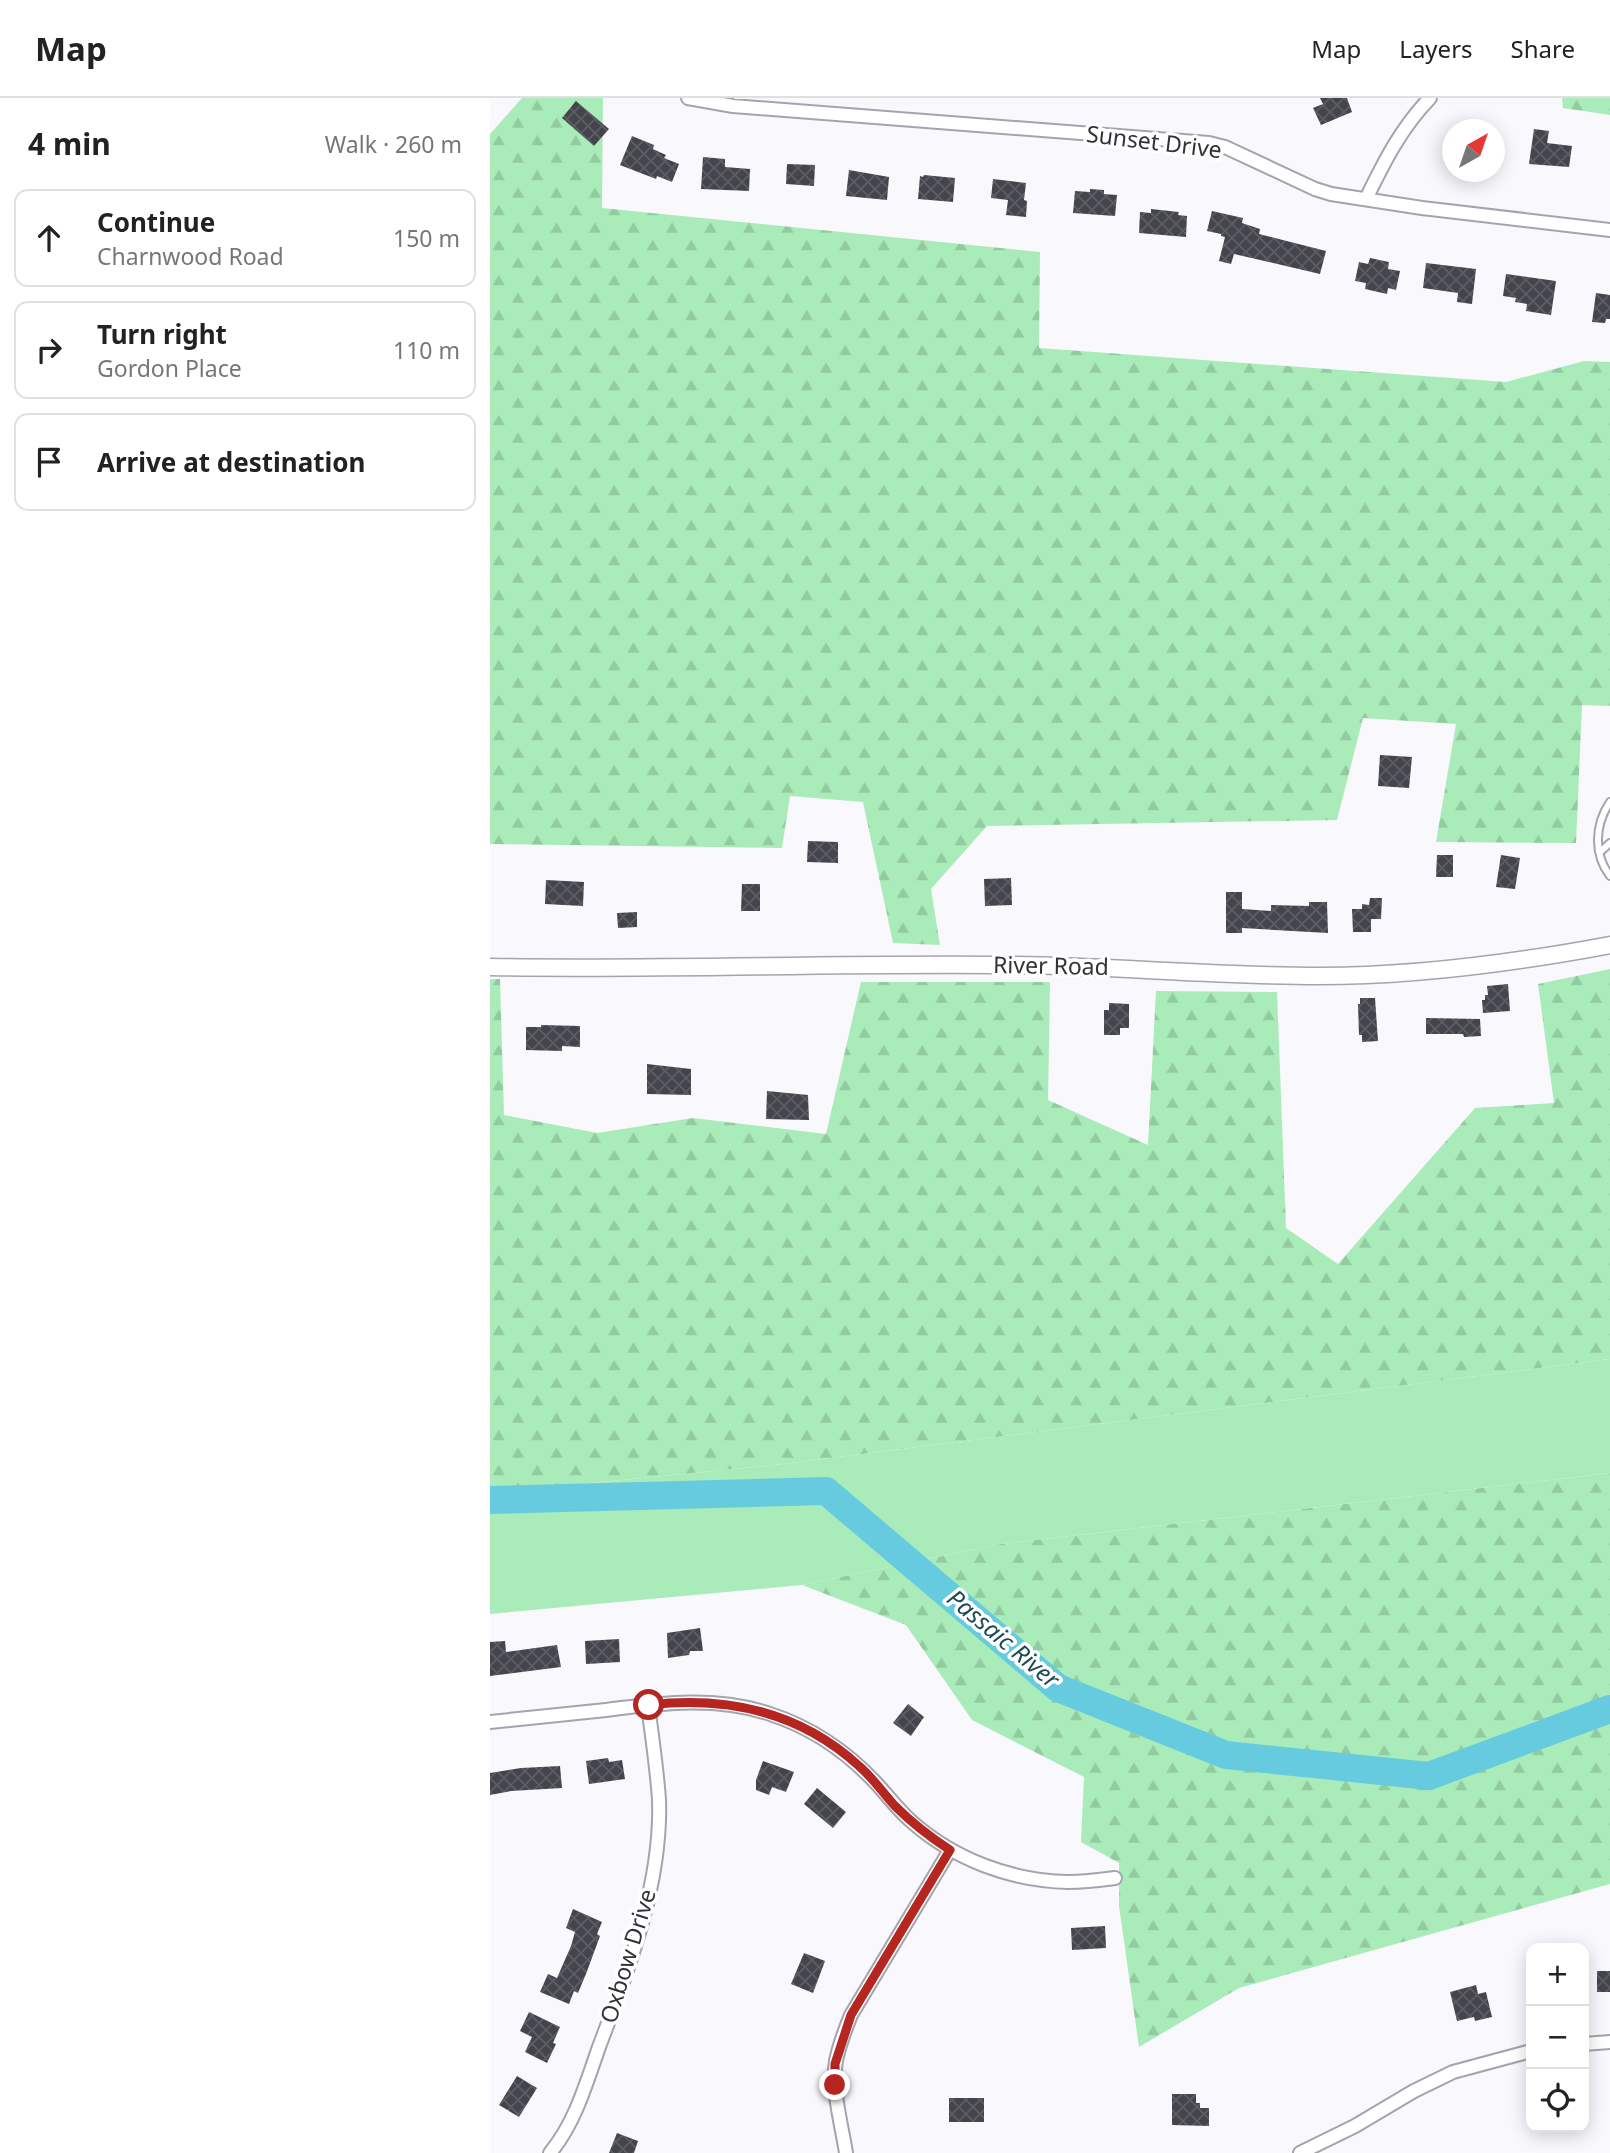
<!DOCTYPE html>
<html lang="en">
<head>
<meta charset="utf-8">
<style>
  :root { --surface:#fff; --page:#f2f2f2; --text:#222; --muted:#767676; --line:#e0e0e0 }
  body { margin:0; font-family:"Noto Sans",sans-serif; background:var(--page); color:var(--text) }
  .controls { position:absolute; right:21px; bottom:21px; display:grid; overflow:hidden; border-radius:14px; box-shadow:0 4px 18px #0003 }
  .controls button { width:63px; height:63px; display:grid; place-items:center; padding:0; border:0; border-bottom:2px solid var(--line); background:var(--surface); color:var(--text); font:35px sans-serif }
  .compass { position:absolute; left:952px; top:21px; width:63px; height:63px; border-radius:50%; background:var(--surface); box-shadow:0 4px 18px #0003; rotate:40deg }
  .stop { position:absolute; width:21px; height:21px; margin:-16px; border:5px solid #b52621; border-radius:50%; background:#fff }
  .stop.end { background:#b52621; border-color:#fff; box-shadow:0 2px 7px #0008 }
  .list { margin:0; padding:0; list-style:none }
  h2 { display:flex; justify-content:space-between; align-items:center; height:91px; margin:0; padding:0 28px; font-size:30px }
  h2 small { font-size:23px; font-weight:400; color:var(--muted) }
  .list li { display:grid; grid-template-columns:46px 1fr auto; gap:21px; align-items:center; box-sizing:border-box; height:98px; margin:0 14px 14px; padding:0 14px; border:2px solid var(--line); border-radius:14px }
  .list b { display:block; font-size:26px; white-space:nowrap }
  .list p { margin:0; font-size:23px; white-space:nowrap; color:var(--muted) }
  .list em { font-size:23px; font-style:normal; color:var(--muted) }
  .icon { flex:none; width:38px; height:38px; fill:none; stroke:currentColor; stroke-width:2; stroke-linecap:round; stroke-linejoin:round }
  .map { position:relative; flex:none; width:1120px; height:2055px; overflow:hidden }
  header { display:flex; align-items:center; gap:42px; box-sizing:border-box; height:98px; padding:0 35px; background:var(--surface); border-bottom:2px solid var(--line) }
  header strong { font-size:33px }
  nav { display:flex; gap:38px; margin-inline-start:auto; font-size:24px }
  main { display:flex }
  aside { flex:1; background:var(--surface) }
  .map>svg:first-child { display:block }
  .grass { fill:#aaecb9 }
  .forest { fill:url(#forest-firs) }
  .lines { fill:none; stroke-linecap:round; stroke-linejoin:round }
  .river { stroke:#67cbe0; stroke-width:28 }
  .building { fill:url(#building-cross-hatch) }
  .service-casing { stroke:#a4a4af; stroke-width:10 }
  .minor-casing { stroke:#a4a4af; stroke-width:16 }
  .tertiary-casing { stroke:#a4a4af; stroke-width:19 }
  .service { stroke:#fff; stroke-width:6 }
  .minor { stroke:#fff; stroke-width:12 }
  .tertiary { stroke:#fff; stroke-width:16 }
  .route { stroke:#b52621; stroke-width:9 }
  .labels { text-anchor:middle; stroke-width:7; stroke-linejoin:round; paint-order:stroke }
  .street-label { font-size:23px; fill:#323236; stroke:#fff }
  .water-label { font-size:24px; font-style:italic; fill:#1e4a54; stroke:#fff }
</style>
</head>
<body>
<header>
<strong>Map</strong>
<nav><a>Map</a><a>Layers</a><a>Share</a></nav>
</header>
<main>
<aside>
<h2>4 min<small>Walk · 260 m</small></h2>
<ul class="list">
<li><svg class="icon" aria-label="ahead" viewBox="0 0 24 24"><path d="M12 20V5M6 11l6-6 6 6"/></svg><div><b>Continue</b><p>Charnwood Road</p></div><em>150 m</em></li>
<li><svg class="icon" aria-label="right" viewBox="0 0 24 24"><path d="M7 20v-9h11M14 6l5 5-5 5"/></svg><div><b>Turn right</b><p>Gordon Place</p></div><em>110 m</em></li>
<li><svg class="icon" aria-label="arrive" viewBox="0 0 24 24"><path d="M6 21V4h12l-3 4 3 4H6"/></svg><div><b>Arrive at destination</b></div></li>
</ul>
</aside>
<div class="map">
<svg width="1120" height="2055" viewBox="0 0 1120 2055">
  <defs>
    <pattern id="forest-firs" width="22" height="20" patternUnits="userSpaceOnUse" patternTransform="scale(1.75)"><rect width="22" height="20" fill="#aaecb9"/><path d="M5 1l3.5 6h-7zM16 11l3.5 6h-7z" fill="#93cba0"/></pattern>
    <pattern id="building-cross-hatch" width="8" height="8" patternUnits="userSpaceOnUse" patternTransform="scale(1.75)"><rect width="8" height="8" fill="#44444d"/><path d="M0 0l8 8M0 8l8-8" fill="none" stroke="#5d5d65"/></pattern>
  </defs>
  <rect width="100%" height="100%" fill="#f8f8fd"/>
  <path class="grass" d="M1120,1261V1375L511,1446L312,1487L0,1516V1395L293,1366Z"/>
  <path class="forest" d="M32,0H113L112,110L550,154L549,250L1016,284L1094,263L1120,264V608L1092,607L1086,745L946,744L966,626L873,620L847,722L497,728L441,791L450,847L403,845L373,704L300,698L292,750L0,746V36Z
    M1072,0H1120V17L1073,10Z
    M1120,871V1261L293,1366L0,1395V881H10L14,1017L107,1035L203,1020L336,1036L371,884H560L558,1002L658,1047L666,893L787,894L796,1130L848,1166L985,1010L1064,1005L1048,886Z
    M1120,1375V1786L749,1890L649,1949L629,1808V1765L591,1744L594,1679L482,1622L416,1527L312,1487L511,1446Z"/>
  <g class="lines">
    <path class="river" d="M0,1402L336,1393L568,1590L736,1657L939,1678L1120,1611"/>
  </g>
  <path class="building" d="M830,0H857L862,14L831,27L823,10L833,6Z
    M86,3L119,31L104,48L72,20Z
    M1044,31L1059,33L1057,45L1082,48L1079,69L1039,66Z
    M142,38L164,47L163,51L176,57L174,60L189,66L182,84L167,78L166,81L130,67Z
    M213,59L235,61V69L260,71L259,93L211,91Z
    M297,66L325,67L324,88L296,86Z
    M359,72L399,79L397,102L356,98Z
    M434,77L465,80L463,104L428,101L430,78L433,79Z
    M503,81L536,85L534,102L537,103L536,119L516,117L518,102L501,100Z
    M600,91L614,92V96L627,97L625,118L583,115L585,93L600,94Z
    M661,111L689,114L688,117L697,118L696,139L649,135L650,114L661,115Z
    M722,113L753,120L752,125L770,131L769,136L836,153L830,176L744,156L741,166L729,163L735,139L731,138V136L717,133Z
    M880,160L899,164L898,171L910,173L906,192L898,190L897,196L875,191L876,185L865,183L869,164L878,166Z
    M936,165L986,171L982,206L967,204L968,195L933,190Z
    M1016,176L1066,183L1061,217L1036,213L1037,206L1025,204L1026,200L1013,198Z
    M1106,195L1120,197V221H1116L1115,225L1102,224Z
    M890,657L922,659L919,690L888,688Z
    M318,743L348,744V765L317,764Z
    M947,757H963V779H946Z
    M1011,757L1030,760L1025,791L1006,789Z
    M521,780L522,807L495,808L494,781Z
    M56,782L94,784L93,808L55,806Z
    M252,786H270V813H251Z
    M736,794H752V811L781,813V807L819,808V804H837L838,835L752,830V835H736Z
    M880,800H892L891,821H881V834H863L862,811H872V806L879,807Z
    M147,814V829L128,830L127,815Z
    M1018,886L1020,913L993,915L992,902H995V897H998L997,888Z
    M870,900H885L888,943L872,944V937H869L868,906H870Z
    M619,905L639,906V930H630V937H614V912H619Z
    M936,920L990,921L991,938L974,939L973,936H936Z
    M51,927L90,928V949L72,948V953L36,952V929H51Z
    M157,966L201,971V997L157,996Z
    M277,993L318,997L319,1022L276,1021Z
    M210,1530L213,1553H200L199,1557L178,1560L177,1535Z
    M129,1541L130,1564L96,1566L95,1543Z
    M15,1543L16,1554L67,1547L71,1569L0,1578V1544Z
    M418,1606L434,1619L421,1638L403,1625Z
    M118,1660L119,1664L132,1662L135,1681L99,1686L96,1663Z
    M273,1663L304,1674L296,1694L282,1689L279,1697L266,1692V1682Z
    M70,1668L72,1690L21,1693L0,1697V1675L31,1670Z
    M327,1690L356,1714L343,1730L314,1706Z
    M83,1811L112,1824L107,1836L110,1838L96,1876L88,1895L84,1893L79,1906L50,1894L58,1876L67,1880L81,1848L85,1834L76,1830Z
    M615,1828L616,1850L582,1852L581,1830Z
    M314,1855L335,1863L323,1895L301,1886Z
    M1107,1873H1120V1894H1107Z
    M986,1887L988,1896L996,1894L1002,1919L985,1923L984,1919L967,1923L960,1894Z
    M39,1914L70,1929L63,1945L66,1946L57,1965L35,1954L42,1939L30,1933Z
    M27,1978L47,1990L29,2019L9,2007Z
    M682,1996H706V2005H710V2010H719V2028L682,2027Z
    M459,2000H494V2024H459Z
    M127,2035L148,2043L144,2055H119Z"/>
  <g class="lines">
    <g class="service-casing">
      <path id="service" d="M1120,704C1105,726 1103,756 1120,778
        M1110,754L1120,745"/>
    </g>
    <g class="minor-casing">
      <path id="minor" d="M198,0L243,8L719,45L735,49L825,91L841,96L932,110L1120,132
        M876,101C894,64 911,30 940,0
        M0,1624C39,1620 78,1616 116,1612C172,1605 226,1598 280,1616C320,1629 357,1654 386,1685C398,1698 408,1712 422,1724C464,1761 521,1783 578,1784C593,1784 610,1782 625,1780
        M1094,1946L1120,1944
        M60,2055C85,2025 96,1986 109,1949C138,1872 172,1787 169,1702C167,1671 162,1639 158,1607
        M356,2055C352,2028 341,1990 346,1963C349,1947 355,1932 361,1917L460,1752
        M810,2055L865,2028L924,1993L963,1974L1041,1953"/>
    </g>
    <g class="tertiary-casing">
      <path id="tertiary" d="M0,869C173,872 346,865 519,867C622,868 725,878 829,878C927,878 1024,865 1120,847"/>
    </g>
    <use href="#service" class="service"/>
    <use href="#minor" class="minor"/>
    <use href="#tertiary" class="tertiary"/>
  </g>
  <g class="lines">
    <path class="route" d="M159,1607C237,1598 309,1613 369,1668C383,1680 393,1695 405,1708C422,1725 440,1739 460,1752L361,1917L345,1966V1987"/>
  </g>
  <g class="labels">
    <g class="street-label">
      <text transform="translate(664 44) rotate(7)" y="8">Sunset Drive</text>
      <text transform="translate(561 868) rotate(1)" y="8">River Road</text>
      <text transform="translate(138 1858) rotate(-73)" y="8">Oxbow Drive</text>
    </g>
    <g class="water-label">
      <text transform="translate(513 1541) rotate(40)" y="8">Passaic River</text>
    </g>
  </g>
</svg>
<div class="controls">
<button>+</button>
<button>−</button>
<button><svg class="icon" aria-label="locate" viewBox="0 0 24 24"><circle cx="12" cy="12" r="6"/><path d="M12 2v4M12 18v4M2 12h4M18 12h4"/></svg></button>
</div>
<svg class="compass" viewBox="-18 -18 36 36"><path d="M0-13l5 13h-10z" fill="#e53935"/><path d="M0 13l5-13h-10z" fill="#767676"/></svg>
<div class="stop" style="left:159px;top:1607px"></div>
<div class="stop end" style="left:345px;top:1987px"></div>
</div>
</main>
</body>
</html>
